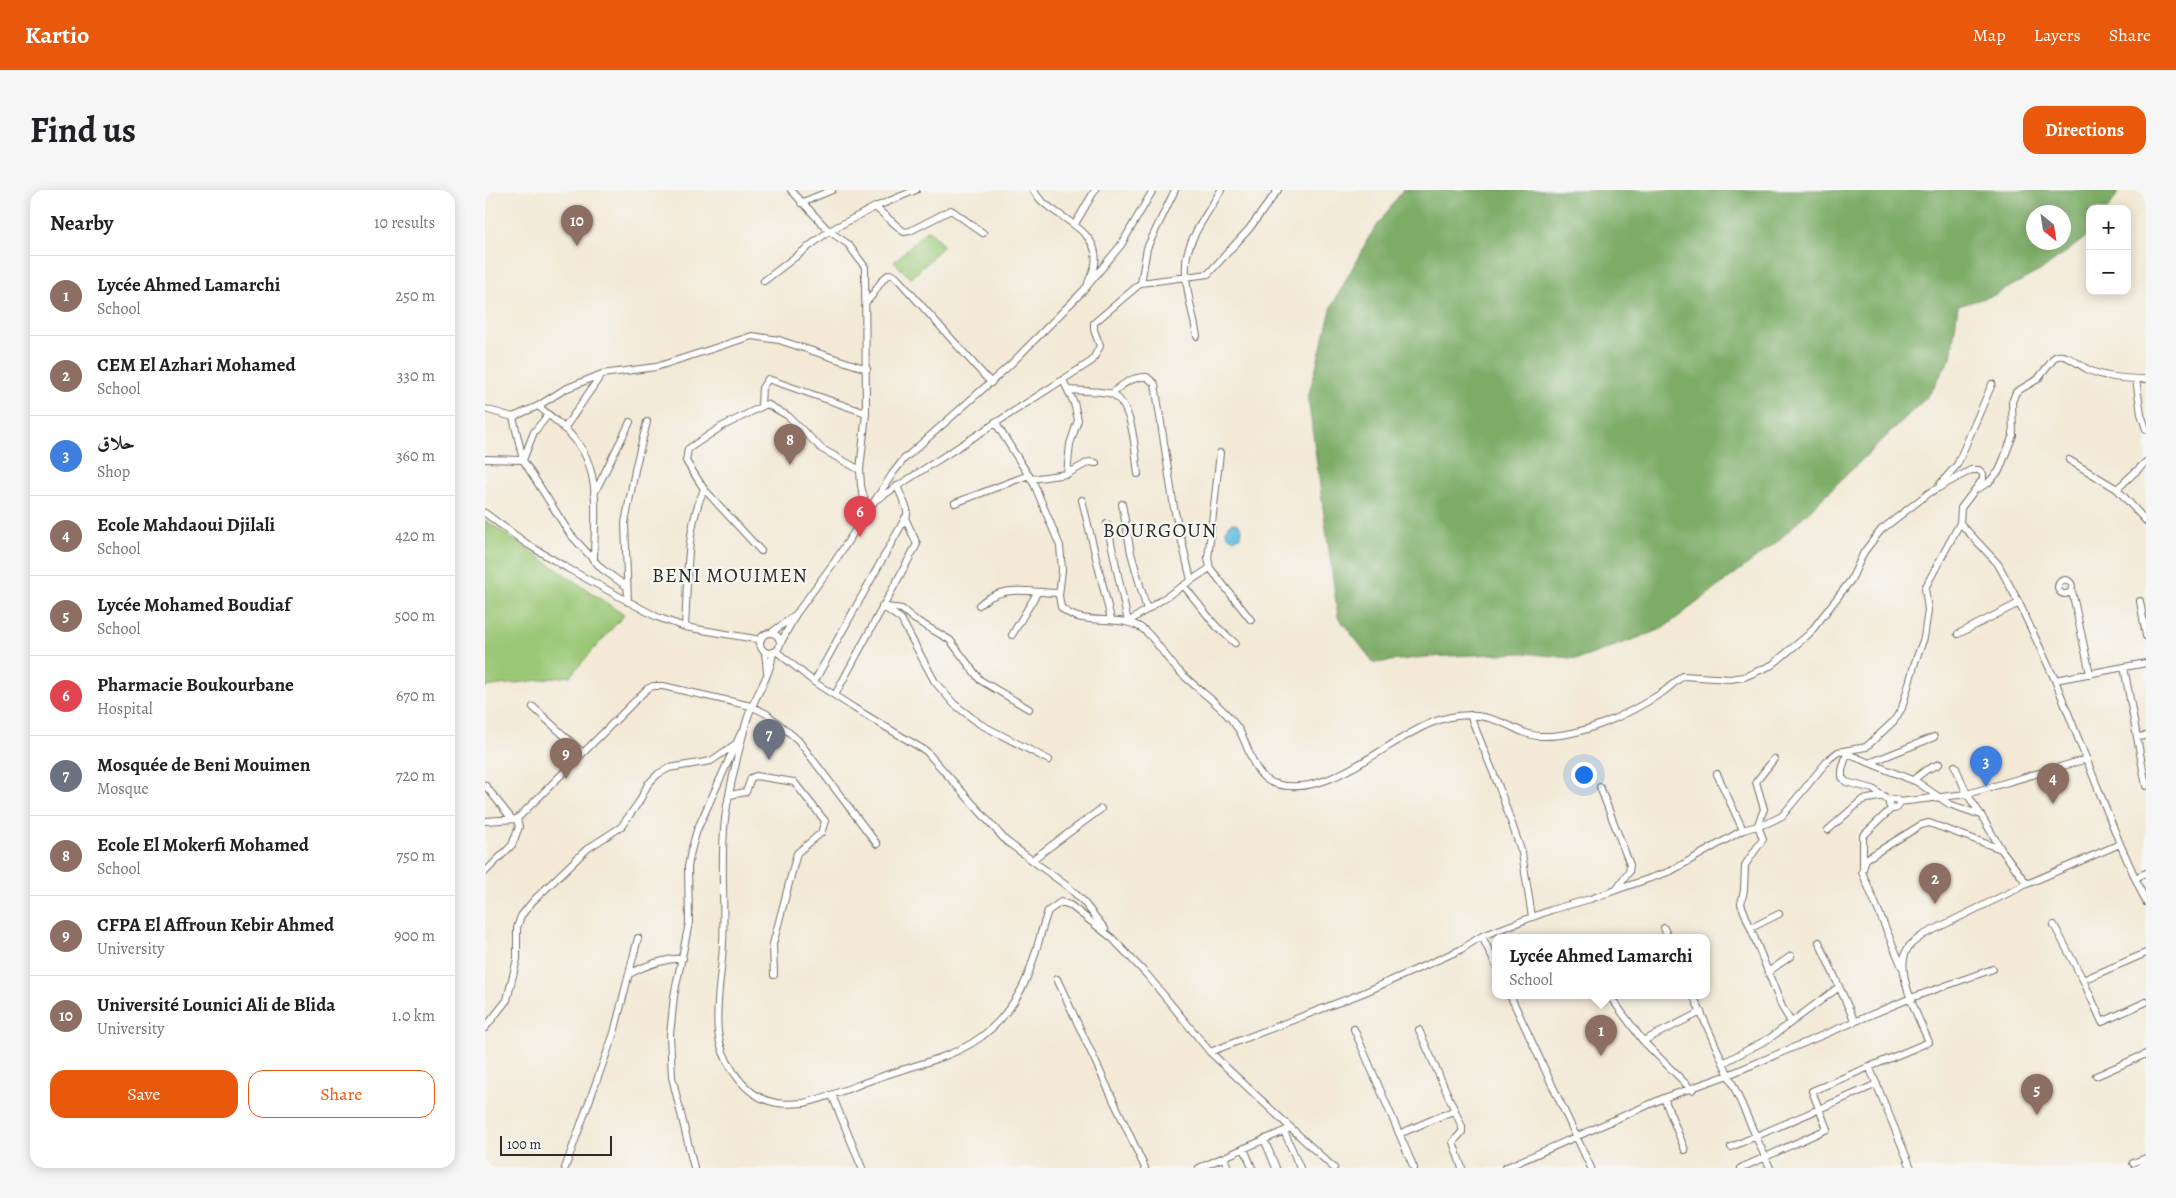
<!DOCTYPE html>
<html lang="en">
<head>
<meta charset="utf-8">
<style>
  :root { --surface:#fff; --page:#f6f6f6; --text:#202124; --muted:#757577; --line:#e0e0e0; --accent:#ea580c }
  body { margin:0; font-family:Alegreya,Amiri,serif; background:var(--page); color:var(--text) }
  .controls { position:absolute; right:15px; top:15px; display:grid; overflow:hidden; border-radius:10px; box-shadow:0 2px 12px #0003 }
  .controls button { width:45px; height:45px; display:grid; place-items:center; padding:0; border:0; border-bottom:1px solid var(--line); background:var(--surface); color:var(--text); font:25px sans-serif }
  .compass { position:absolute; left:1541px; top:15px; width:45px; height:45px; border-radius:50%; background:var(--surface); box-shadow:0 2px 12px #0003; rotate:150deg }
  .scale { position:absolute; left:15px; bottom:12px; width:112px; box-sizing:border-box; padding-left:5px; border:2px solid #2b2b2b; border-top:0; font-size:14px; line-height:18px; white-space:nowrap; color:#2b2b2b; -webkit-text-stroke:4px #f6f6f2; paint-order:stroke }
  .you { position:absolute; left:1098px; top:584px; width:18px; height:18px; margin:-12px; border:4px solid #fff; border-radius:50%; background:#1a73e8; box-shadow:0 0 0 8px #1a73e833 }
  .badge { display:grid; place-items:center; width:32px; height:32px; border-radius:50%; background:var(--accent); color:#fff; font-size:16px; font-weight:700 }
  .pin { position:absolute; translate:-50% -41px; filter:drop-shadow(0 1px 2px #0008) }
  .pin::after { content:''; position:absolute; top:26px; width:18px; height:15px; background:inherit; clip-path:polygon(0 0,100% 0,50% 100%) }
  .popup { position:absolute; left:1007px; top:744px; width:218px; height:65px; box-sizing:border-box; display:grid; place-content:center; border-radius:10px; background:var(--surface); filter:drop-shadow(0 1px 4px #0005); font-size:16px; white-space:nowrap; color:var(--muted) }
  .popup b { font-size:19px; color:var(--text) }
  .popup::after { content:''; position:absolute; left:50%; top:100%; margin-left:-10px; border:10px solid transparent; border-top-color:var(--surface) }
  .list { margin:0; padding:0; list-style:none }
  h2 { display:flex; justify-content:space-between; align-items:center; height:65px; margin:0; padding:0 20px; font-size:21px }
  h2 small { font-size:16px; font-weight:400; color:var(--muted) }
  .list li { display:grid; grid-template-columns:32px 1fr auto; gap:15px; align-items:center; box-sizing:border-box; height:80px; padding:0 20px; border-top:1px solid var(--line) }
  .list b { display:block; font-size:19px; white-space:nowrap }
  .list p { margin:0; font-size:16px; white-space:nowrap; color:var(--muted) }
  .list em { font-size:16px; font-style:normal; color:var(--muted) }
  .actions { display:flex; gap:10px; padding:15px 20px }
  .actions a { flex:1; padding:11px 0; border:1px solid var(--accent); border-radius:15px; text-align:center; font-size:18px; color:var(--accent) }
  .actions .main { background:var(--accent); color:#fff }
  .map { position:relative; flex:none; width:1661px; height:978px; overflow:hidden; border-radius:15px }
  header { display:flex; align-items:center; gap:30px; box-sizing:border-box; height:70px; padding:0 25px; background:var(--accent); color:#fff }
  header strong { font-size:24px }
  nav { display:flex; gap:28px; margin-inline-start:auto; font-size:18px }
  .intro { display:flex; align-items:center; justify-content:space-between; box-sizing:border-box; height:120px; padding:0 30px }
  h1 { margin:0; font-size:35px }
  .button { padding:12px 22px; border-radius:15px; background:var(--accent); color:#fff; font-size:18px; font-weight:700 }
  main { display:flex; gap:30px; padding:0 30px }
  aside { flex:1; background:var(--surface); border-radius:15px; box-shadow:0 2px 12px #0003 }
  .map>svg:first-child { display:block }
  .green { fill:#9ac775; stroke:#627950 }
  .forest { fill:#7bac66; stroke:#536c48; fill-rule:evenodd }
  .water { fill:#62bee0; stroke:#467486 }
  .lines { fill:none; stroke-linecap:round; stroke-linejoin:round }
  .minor-casing { stroke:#716e67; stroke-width:8 }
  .minor { stroke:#fff; stroke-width:6 }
  .labels { text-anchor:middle; stroke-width:4.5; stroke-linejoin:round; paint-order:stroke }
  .quarter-label { font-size:20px; letter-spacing:1px; fill:#2b2b2b; stroke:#f6f6f2 }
</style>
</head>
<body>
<header>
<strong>Kartio</strong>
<nav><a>Map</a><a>Layers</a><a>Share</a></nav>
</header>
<div class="intro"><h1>Find us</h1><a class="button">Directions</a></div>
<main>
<aside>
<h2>Nearby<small>10 results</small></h2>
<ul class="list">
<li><span class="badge" style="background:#8d6e63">1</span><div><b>Lycée Ahmed Lamarchi</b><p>School</p></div><em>250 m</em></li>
<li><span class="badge" style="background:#8d6e63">2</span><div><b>CEM El Azhari Mohamed</b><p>School</p></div><em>330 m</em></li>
<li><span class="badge" style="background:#3f7fe0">3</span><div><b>حلاق</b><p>Shop</p></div><em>360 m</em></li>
<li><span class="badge" style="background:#8d6e63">4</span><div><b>Ecole Mahdaoui Djilali</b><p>School</p></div><em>420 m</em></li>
<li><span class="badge" style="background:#8d6e63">5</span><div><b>Lycée Mohamed Boudiaf</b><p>School</p></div><em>500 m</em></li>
<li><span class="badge" style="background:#e0444e">6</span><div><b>Pharmacie Boukourbane</b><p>Hospital</p></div><em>670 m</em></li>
<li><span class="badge" style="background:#6b7280">7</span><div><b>Mosquée de Beni Mouimen</b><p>Mosque</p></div><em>720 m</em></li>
<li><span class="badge" style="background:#8d6e63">8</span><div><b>Ecole El Mokerfi Mohamed</b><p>School</p></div><em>750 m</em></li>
<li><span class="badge" style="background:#8d6e63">9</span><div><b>CFPA El Affroun Kebir Ahmed</b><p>University</p></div><em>900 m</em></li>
<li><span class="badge" style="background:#8d6e63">10</span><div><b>Université Lounici Ali de Blida</b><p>University</p></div><em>1.0 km</em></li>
</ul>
<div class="actions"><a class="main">Save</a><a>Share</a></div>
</aside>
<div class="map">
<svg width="1661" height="978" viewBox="0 0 1661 978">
  <rect width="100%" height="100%" fill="#f6f6f2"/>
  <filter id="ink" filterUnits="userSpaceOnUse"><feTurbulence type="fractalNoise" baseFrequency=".02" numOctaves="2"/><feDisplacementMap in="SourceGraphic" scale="10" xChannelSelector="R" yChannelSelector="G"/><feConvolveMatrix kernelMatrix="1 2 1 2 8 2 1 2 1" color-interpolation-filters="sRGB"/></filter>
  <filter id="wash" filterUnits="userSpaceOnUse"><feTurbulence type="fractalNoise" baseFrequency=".0096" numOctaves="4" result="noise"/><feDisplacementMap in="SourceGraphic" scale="20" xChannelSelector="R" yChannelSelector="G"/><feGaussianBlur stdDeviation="1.12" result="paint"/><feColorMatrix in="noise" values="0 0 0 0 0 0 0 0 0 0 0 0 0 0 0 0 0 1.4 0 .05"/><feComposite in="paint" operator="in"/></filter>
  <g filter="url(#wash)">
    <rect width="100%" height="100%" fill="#f3e9d6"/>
    <path class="green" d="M443,39L459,56L426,89L409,72Z
      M0,330L139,425L85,486L0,497Z"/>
    <path class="forest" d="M918,0H1635L1623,19H1605V44L1560,78L1510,105L1473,116L1466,167L1444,205L1292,352L1177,439L1094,469L1039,463L940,467L889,473L853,427L823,208L847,116L884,47ZM1548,22H1578V52H1548Z"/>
    <path class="water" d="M741 341a8 8 0 1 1 16 0a8 8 0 1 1-16 0Z"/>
  </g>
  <g filter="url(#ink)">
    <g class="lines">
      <g class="minor-casing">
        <path id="minor" d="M306,0L344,41L363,54L380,77L381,223L375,280L376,296L382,320
          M548,0C551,4 554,9 558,12C576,29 616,43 610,74C609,81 605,87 603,93
          M316,13L347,0
          M390,17L419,42L425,41L466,20L498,43
          M590,34L610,0
          M279,91L344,41L390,17L431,0
          M656,93L723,84L764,39L793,0
          M381,112C392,103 394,89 405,84L411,87L506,193
          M712,146C708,123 697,89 702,65C707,43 725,20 736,0
          M1651,189L1656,224L1661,239
          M578,190L589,213L593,230L585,254L582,284
          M584,200C594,201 619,201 627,204C649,215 650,263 653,284
          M626,204C637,195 647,186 662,187L670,194L689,318L706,390
          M53,216C70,230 92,246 101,267C115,298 109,338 109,371
          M276,216L277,198L283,189L381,223
          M0,219L28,227
          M510,232L549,294L575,356L577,380L574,406L576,417C596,439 634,422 658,439C671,449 680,467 692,479C713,501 737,514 754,540C764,556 768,586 788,593C841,611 899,552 946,533C974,522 996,523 1023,535C1033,540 1044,546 1055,546C1095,548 1145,524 1178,502C1185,497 1191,491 1198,486L1245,489L1259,487L1287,475L1324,444L1366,390L1379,362L1396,340L1444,303L1486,280H1494L1498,284V289L1476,318L1475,333L1440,398L1443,420L1439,448L1430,472L1417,518L1409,531L1381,557L1353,562L1344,569L1297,626L1283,633L1258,640L1186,681L1105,709L1066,720L997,746L975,760L878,803L725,862
          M79,239L116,185
          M735,263L723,368L725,378L766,430
          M0,269L38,270L49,242L63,225
          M1584,270L1632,299
          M1661,272L1632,299L1661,331
          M546,289L582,284L604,272L611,273
          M1455,294L1472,275L1507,194
          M1490,300L1503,293L1514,281L1528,245L1527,212L1531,202L1553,189L1570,167C1581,162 1592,174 1602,179C1619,188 1642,189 1661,189
          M109,304L145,232
          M391,310L607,171L615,156L609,140V133L656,93L662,58L690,0
          M597,310L626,429
          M470,313L544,285
          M637,314L646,363L662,420
          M0,323L42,354L82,378L172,427L200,437L276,450
          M1475,333L1513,374L1534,413L1570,490L1635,654L1661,712
          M622,334L643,432L725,378
          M276,361L219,299L201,271L203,259L236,237L282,214L303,226L337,259L375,280
          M1573 397a7 7 0 1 1 14 0a7 7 0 1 1-14 0Z
          M141,396L117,379L85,344L38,270L28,227L53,216L80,199L117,184L171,177L267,146L294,150L382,179
          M699,396L731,436L750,453
          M1587,401L1605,484
          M1655,411L1661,446
          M143,412L140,333L151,275L162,232
          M494,415C518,393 544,403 574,403
          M397,416L416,429L450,492L469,514L495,534L564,570
          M401,417L417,419L429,429L465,450L495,490L544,519
          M200,437C203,391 200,342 219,299
          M286,443L310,425
          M275 453a10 10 0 1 1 20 0a10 10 0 1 1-20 0Z
          M1473,444L1534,413
          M527,445L552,403
          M295,454L311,424L350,371L408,283L419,269L526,174L599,100L636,55L668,0
          M291,461L329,492L369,518L441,561L521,651L582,696L597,710L620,739
          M280,462L282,482
          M288,462C286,487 267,509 261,533C253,564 244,597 240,629C235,671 240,713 238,754C237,783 230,812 233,842C236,868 256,901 281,910C294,915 306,914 319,913C345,907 369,896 395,887C457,866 501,863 536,800C550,774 553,748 563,721L576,712L585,715L627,748L663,786L725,862L806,938
          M1639,477L1661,596
          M1570,490L1661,473
          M329,492L422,325V319L412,296
          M350,505L432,354L420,328
          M48,517L98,563
          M985,525L1014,597L1037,663L1047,727
          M1652,547L1661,546
          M1360,563L1432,592L1464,614L1496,625L1516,659L1542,694
          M1362,563L1357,580V587L1361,592L1388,599L1405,612
          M1387,572L1449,547
          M1470,576L1482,604L1496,625
          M1232,584L1258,640
          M1428,590L1441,580L1454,574
          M0,595L26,628
          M1115,597L1145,675L1144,682L1131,700
          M245,605L261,602L266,588L271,586L309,592L340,631L336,643L312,663L288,754L289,785
          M1404 614a5 5 0 1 1 10 0a5 5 0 1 1-10 0Z
          M1414,612L1482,604L1602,569
          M32,629L162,499L168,496H178L266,516L282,524L313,550L392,654
          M0,631L32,629L34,637L27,655L0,682
          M1273,636L1278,649L1260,675L1259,700L1256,714L1297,817L1306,832
          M1272,637L1279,619L1271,592L1289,569
          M1343,640L1377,610L1399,606
          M547,670L616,619
          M1378,675V646L1407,618
          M1650,688L1661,683
          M1569,735L1598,790L1617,832L1661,812
          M1179,738L1183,747
          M1266,738L1294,724
          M997,746L1011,776
          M1334,752L1370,832
          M1417,777L1377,682L1381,669L1436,635L1444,633L1516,659
          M1283,782L1306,766
          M144,784C161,775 177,769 198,768
          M572,789L660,978
          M1598,790L1661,763
          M1025,805L1106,978
          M1124,805L1158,851L1207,900
          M1208,805L1285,978
          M0,838L22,810L32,769V738L36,726L48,711L102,659L136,637L154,612L163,594L173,584L184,578L226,571L252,553
          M869,839L929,978
          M934,840L977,937V942L968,952L977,978
          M1158,851L1216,822
          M1238,873L1285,848L1354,797
          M1384,876L1426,978
          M1611,886L1661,864
          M347,905L377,978
          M1179,908L1200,960
          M799,941L815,978
          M914,944L970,920
          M779,949L791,978
          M1246,957L1392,894
          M759,958L767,978
          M739,967L743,978
          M1648,973L1661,968
          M80,978L129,843L153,748
          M209,978L187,887L185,845L189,806L204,733L203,677L206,661L212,640L256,543
          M714,978L806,938L849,978
          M1020,978L1179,908L1243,885L1426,808L1508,779
          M1256,978L1342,939L1327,901L1444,852C1434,829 1408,780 1423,758C1426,753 1433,749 1438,745L1542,694L1635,654"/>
      </g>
      <use href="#minor" class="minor"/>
    </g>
  </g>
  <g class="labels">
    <g class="quarter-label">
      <text x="675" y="347">BOURGOUN</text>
      <text x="245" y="392">BENI MOUIMEN</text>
    </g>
  </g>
</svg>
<div class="controls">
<button>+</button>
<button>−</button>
</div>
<svg class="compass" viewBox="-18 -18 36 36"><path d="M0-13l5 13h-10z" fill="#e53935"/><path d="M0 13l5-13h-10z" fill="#757577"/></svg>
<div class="scale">100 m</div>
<div class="you"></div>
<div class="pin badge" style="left:1116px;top:866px;background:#8d6e63">1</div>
<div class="popup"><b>Lycée Ahmed Lamarchi</b>School</div>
<div class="pin badge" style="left:1450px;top:714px;background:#8d6e63">2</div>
<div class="pin badge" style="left:1501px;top:597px;background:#3f7fe0">3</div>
<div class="pin badge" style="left:1568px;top:614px;background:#8d6e63">4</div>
<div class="pin badge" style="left:1552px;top:925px;background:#8d6e63">5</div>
<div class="pin badge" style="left:375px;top:347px;background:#e0444e">6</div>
<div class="pin badge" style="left:284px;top:570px;background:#6b7280">7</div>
<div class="pin badge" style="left:305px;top:275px;background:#8d6e63">8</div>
<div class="pin badge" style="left:81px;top:589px;background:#8d6e63">9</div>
<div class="pin badge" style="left:92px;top:56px;background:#8d6e63">10</div>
</div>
</main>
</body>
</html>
